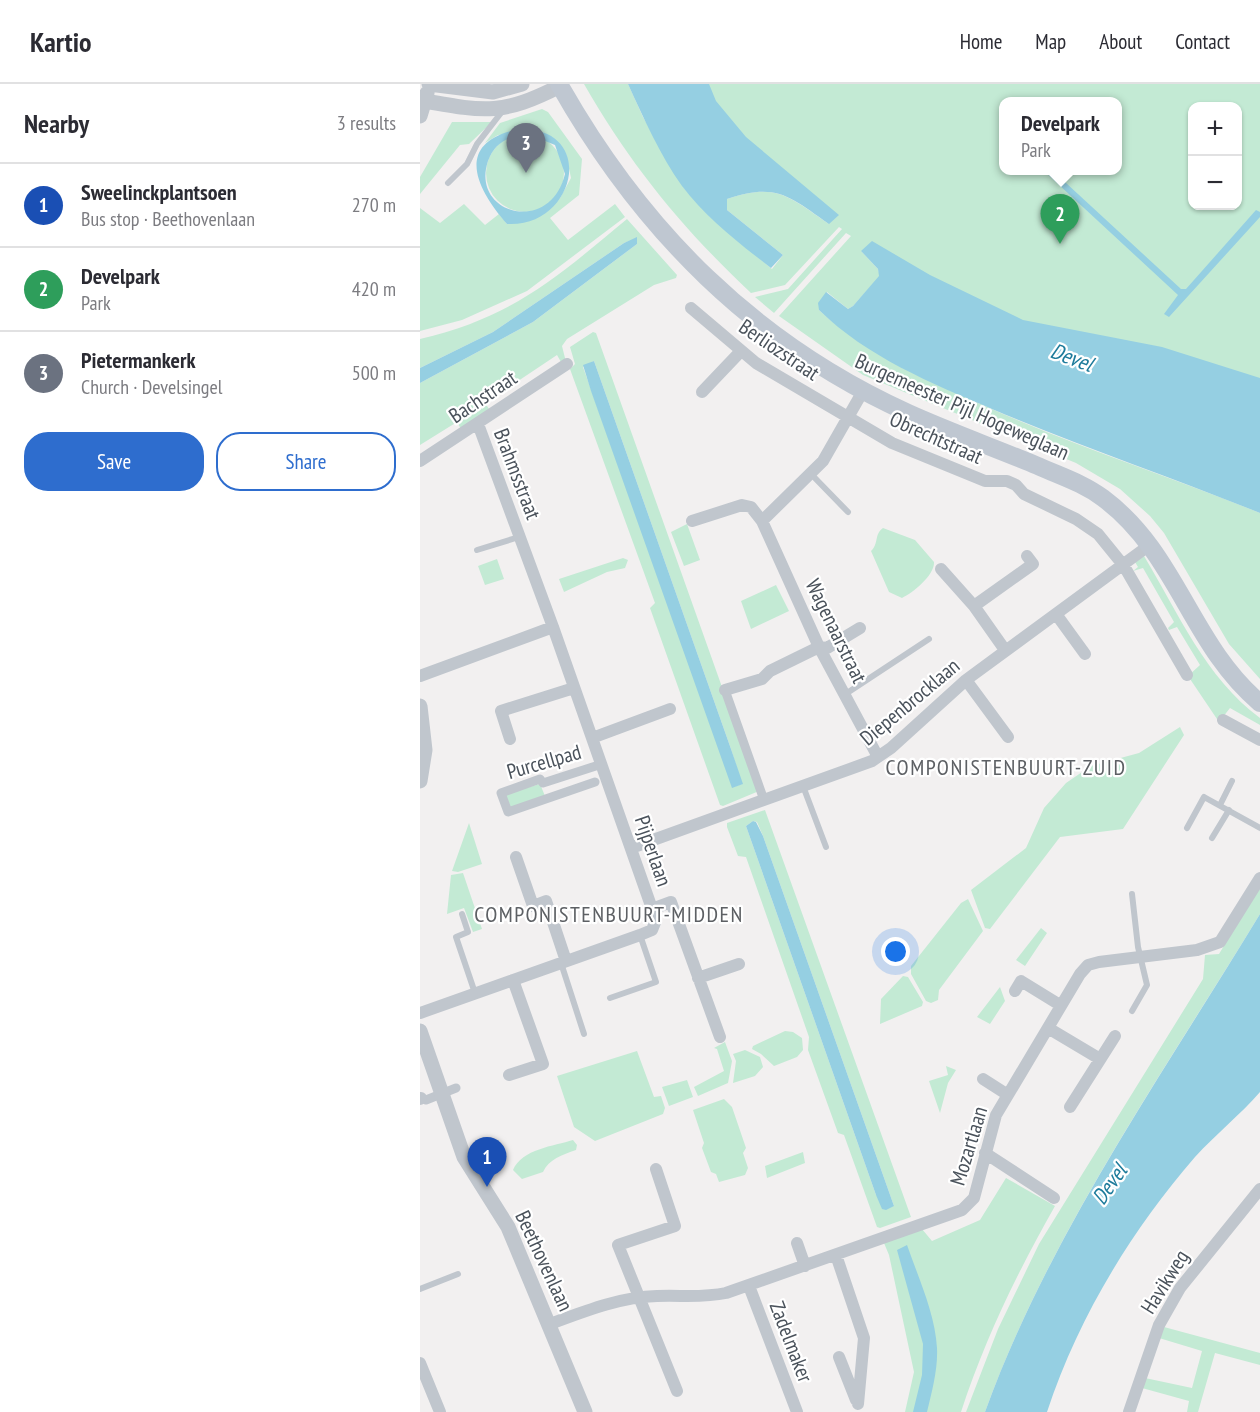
<!DOCTYPE html>
<html lang="en">
<head>
<meta charset="utf-8">
<style>
  :root { --surface:#fff; --page:#f2f2f3; --text:#2b2b33; --muted:#7c7c81; --line:#e1e1e2; --accent:#2e6dce }
  body { margin:0; font-family:"PT Sans Narrow",sans-serif; background:var(--page); color:var(--text) }
  .controls { position:absolute; right:18px; top:18px; display:grid; overflow:hidden; border-radius:12px; box-shadow:0 2px 4px #0004 }
  .controls button { width:54px; height:54px; display:grid; place-items:center; padding:0; border:0; border-bottom:2px solid var(--line); background:var(--surface); color:var(--text); font:30px sans-serif }
  .you { position:absolute; left:476px; top:868px; width:21px; height:21px; margin:-15px; border:4px solid #fff; border-radius:50%; background:#1a73e8; box-shadow:0 0 0 9px #1a73e833 }
  .badge { display:grid; place-items:center; width:39px; height:39px; border-radius:50%; background:var(--accent); color:#fff; font-size:20px; font-weight:700 }
  .pin { position:absolute; translate:-50% -50px; filter:drop-shadow(0 2px 3px #0008) }
  .pin::after { content:''; position:absolute; top:32px; width:21px; height:18px; background:inherit; clip-path:polygon(0 0,100% 0,50% 100%) }
  .popup { position:absolute; left:579px; top:13px; width:123px; height:78px; box-sizing:border-box; display:grid; place-content:center; border-radius:12px; background:var(--surface); filter:drop-shadow(0 2px 4px #0005); font-size:20px; white-space:nowrap; color:var(--muted) }
  .popup b { font-size:22px; color:var(--text) }
  .popup::after { content:''; position:absolute; left:50%; top:100%; margin-left:-12px; border:12px solid transparent; border-top-color:var(--surface) }
  .list { margin:0; padding:0; list-style:none }
  h2 { display:flex; justify-content:space-between; align-items:center; height:78px; margin:0; padding:0 24px; font-size:26px }
  h2 small { font-size:20px; font-weight:400; color:var(--muted) }
  .list li { display:grid; grid-template-columns:39px 1fr auto; gap:18px; align-items:center; box-sizing:border-box; height:84px; padding:0 24px; border-top:2px solid var(--line) }
  .list b { display:block; font-size:22px; white-space:nowrap }
  .list p { margin:0; font-size:20px; white-space:nowrap; color:var(--muted) }
  .list em { font-size:20px; font-style:normal; color:var(--muted) }
  .actions { display:flex; gap:12px; padding:18px 24px }
  .actions a { flex:1; padding:14px 0; border:2px solid var(--accent); border-radius:24px; text-align:center; font-size:21px; color:var(--accent) }
  .actions .main { background:var(--accent); color:#fff }
  .map { position:relative; flex:none; width:840px; height:1328px; overflow:hidden }
  header { display:flex; align-items:center; gap:36px; box-sizing:border-box; height:84px; padding:0 30px; background:var(--surface); border-bottom:2px solid var(--line) }
  header strong { font-size:28px }
  nav { display:flex; gap:33px; margin-inline-start:auto; font-size:21px }
  main { display:flex }
  aside { flex:1; background:var(--surface) }
  .map>svg:first-child { display:block }
  .green { fill:#c3ead4; fill-rule:evenodd }
  .water { fill:#95cfe2; fill-rule:evenodd }
  .lines { fill:none; stroke-linecap:round; stroke-linejoin:round }
  .service { stroke:#c0c6cd; stroke-width:6 }
  .pedestrian { stroke:#c0c6cd; stroke-width:9 }
  .minor { stroke:#c0c6cd; stroke-width:12 }
  .tertiary { stroke:#c0c6cd; stroke-width:15 }
  .secondary { stroke:#bfc7d1; stroke-width:18 }
  .labels { text-anchor:middle; stroke-width:4.5; stroke-linejoin:round; paint-order:stroke }
  .street-label { font-size:21px; fill:#4a525b; stroke:#fff }
  .water-label { font-size:22px; font-style:italic; fill:#1d7b9b; stroke:#fff }
  .neighbourhood-label { font-size:22px; letter-spacing:1.5px; fill:#5d6064; stroke:#fff }
</style>
</head>
<body>
<header>
<strong>Kartio</strong>
<nav><a>Home</a><a>Map</a><a>About</a><a>Contact</a></nav>
</header>
<main>
<aside>
<h2>Nearby<small>3 results</small></h2>
<ul class="list">
<li><span class="badge" style="background:#1a4fb4">1</span><div><b>Sweelinckplantsoen</b><p>Bus stop · Beethovenlaan</p></div><em>270 m</em></li>
<li><span class="badge" style="background:#2e9e5b">2</span><div><b>Develpark</b><p>Park</p></div><em>420 m</em></li>
<li><span class="badge" style="background:#6b7280">3</span><div><b>Pietermankerk</b><p>Church · Develsingel</p></div><em>500 m</em></li>
</ul>
<div class="actions"><a class="main">Save</a><a>Share</a></div>
</aside>
<div class="map">
<svg width="840" height="1328" viewBox="0 0 840 1328">
  <rect width="100%" height="100%" fill="#f2f0f0"/>
  <path class="green" d="M164,0H208L223,33L264,104L289,132L352,185L363,171L307,126V115C357,98 369,113 409,140L316,60L275,0H840V322L594,234L441,167L458,185L460,192L433,222L428,225L407,208L399,226C425,251 456,266 486,283C598,345 722,381 840,429V595L809,560L744,449L730,432L700,405L656,379L443,291L359,232L431,152L426,149L354,229L335,213L368,205L422,145L419,143L365,201L331,209C263,145 211,82 164,0ZM583,18H697V86H583ZM772,22H818V122H772Z
    M122,25L128,28L162,75L159,111L130,134L148,156L195,120L205,133L107,207L42,236L0,247V124L20,139L44,120L65,141L79,130L87,140L117,133L140,114L151,94L146,70L136,57L121,47L78,51L65,59L80,39Z
    M32,38H72L49,60L40,61L0,110V93Z
    M66 89a39 39 0 1 1 78 0a39 39 0 1 1-78 0Z
    M207,135L257,191L256,194L234,201L147,255L142,262L146,278H141L137,271L65,319L69,325L41,345L37,338L0,361V299L113,238L217,160V154L204,159L73,248L0,284V255C93,233 136,194 207,135Z
    M173,248L176,249L339,707L303,722L300,721L230,524L235,519L150,285L155,280L150,263ZM174,277L311,665L322,700L313,703L163,283Z
    M267,440L280,476L264,482L251,448Z
    M463,444L495,456L514,478C515,491 493,509 482,514L469,508L451,467C459,460 454,450 463,444Z
    M724,472C759,530 785,593 840,634V641L810,624L799,638L768,592L780,581L757,543L749,546L748,544L754,538L723,484L713,487L718,483L715,478Z
    M203,474L208,476L205,484L187,488L144,508L139,495Z
    M77,475L84,495L65,501L58,482Z
    M356,501L369,527L331,545L321,517Z
    M760,643L764,651L703,745L640,753L570,845L565,844L551,806L606,764L624,724L646,699L671,682L719,669Z
    M120,700L125,712L92,726L85,710Z
    M345,726L491,1133L460,1144L457,1143L424,1051L418,1049L388,966L389,953L326,773L318,772L307,743V739ZM333,737L337,738L343,752L474,1122L456,1111L326,742Z
    M49,739L62,780L38,788L32,787Z
    M43,789L62,845L53,848L44,824L27,830L31,791Z
    M840,802V830C742,991 629,1151 565,1328H546L578,1245L619,1160L783,895L785,871L799,870Z
    M548,815L563,847L519,906L518,916L511,919L506,917L491,890V882L541,819Z
    M621,844L627,849L605,882L596,876Z
    M483,892L488,893L503,918L502,922L460,940L461,915Z
    M580,903L585,917L570,940L557,933Z
    M365,947L373,948L382,954L383,966L377,973L354,982L341,970L332,965L333,962Z
    M305,958L312,977L308,999L278,1012L274,1003L304,987L297,965L294,964Z
    M325,966L340,973L343,983L335,992L313,999L316,977L313,970Z
    M217,967L234,1013L241,1012L245,1024L243,1030L175,1057L154,1043L137,992Z
    M526,982L536,986L528,999L520,1029L509,997L528,991Z
    M267,996L273,1013L249,1022L242,1003Z
    M304,1015L312,1023L326,1064L323,1069L328,1084L325,1091L299,1098L296,1090L291,1088L282,1064L284,1059L273,1026Z
    M153,1056L157,1061L156,1066C142,1071 129,1075 123,1088L102,1095L93,1086C102,1065 134,1062 153,1056Z
    M383,1068L385,1079L347,1094L345,1082Z
    M586,1094L635,1122C597,1189 565,1255 541,1328H485L494,1288L469,1171L464,1159L502,1145L512,1157L560,1136Z
    M744,1243L840,1269V1281L795,1269L778,1328H767L769,1317L722,1304L725,1294L772,1304L782,1267L739,1254Z"/>
  <path class="water" d="M208,0H289L296,17L326,53L419,131L409,140C370,113 357,98 307,115V126L363,171L351,184C320,160 286,134 262,102C240,71 224,35 208,0Z
    M99,45C178,43 156,144 87,140C56,105 33,58 99,45ZM108,50L135,61L145,90C130,152 50,130 68,77C75,58 89,52 108,50Z
    M624,87H633L761,205H766L836,126L840,128V133L749,233L744,230L758,211Z
    M217,153V160L113,238L0,299V284L73,248L204,159Z
    M452,157L510,191L603,236L742,263L840,294V429C751,393 660,362 572,325C511,299 447,273 399,226L398,219L406,208L428,225L433,222L459,192L458,185L441,167Z
    M174,277L311,665L323,700L312,704L171,307L163,281Z
    M333,737L336,738L343,752L474,1122L466,1126L462,1125L456,1111L326,742Z
    M840,830V1008C820,1031 796,1050 775,1073C711,1147 658,1234 627,1328H565C630,1149 742,992 840,830Z
    M487,1161C498,1193 515,1229 517,1264C518,1285 512,1307 507,1328H493L502,1291L503,1260L477,1166Z"/>
  <g class="lines">
    <path class="service" d="M28,99L47,80L57,60L84,25
      M392,391L428,428
      M57,466L99,453
      M424,611L509,555
      M383,702L406,763
      M800,721L812,697
      M767,744L784,713L840,744
      M792,754L809,726
      M712,810L718,863L727,901L712,927
      M42,830L48,848L36,853L55,909
      M141,879L164,950
      M190,914L236,898L220,851
      M0,1205L38,1190"/>
    <path class="pedestrian" d="M305,606L344,716
      M175,698L88,728L81,709L120,695L123,699L182,680
      M1,1014L6,1016L36,1004"/>
    <path class="minor" d="M271,224L336,279L472,359L565,397H587L596,401L604,410L656,435L678,450L704,482L767,591
      M282,308L321,267
      M58,340L133,543
      M0,377L147,280
      M272,437L322,421L331,423L342,437L399,563L458,673
      M342,437L403,377L443,307
      M521,485L554,522L585,566
      M554,522L613,480L607,472
      M636,530L665,570
      M0,592L133,543L236,836L232,846L220,851L0,929
      M546,596L588,653
      M305,606L342,595L350,587L399,563L407,564L440,544
      M803,636L840,656
      M172,654L250,625
      M90,655L81,627L154,604
      M211,764L452,677L471,664L546,596L731,460
      M96,773L113,822L126,817L146,877
      M232,825L251,818L300,953
      M278,894L319,880
      M595,907L601,897L640,921
      M628,944L680,975
      M89,991L123,980L93,896
      M563,995L588,1011
      M0,1015L1,1014
      M650,1023L695,952
      M565,1069L634,1114
      M236,1085L255,1142L198,1161L257,1307
      M377,1159L385,1182
      M416,1171L444,1254L438,1320
      M329,1202L377,1328
      M130,1240C165,1227 200,1213 237,1212C261,1211 283,1214 306,1209L542,1126L554,1114L576,1031L660,890L668,881L679,878L777,866L800,858L840,794
      M419,1273L436,1316
      M0,1279L20,1328
      M709,1328L739,1241L760,1204L840,1105"/>
    <path class="tertiary" d="M9,0L73,8L102,0
      M5,17C66,28 83,31 140,2
      M0,32L7,9
      M0,622L5,666L0,697
      M0,947L44,1073L88,1143L165,1328"/>
    <path class="secondary" d="M139,0C222,147 334,259 488,329C530,348 575,364 618,382C640,392 663,399 683,414C758,470 770,560 840,619"/>
  </g>
  <g class="labels">
    <g class="street-label">
      <text transform="translate(359 266) rotate(34)" y="7">Berliozstraat</text>
      <text transform="translate(63 313) rotate(-34)" y="7">Bachstraat</text>
      <text transform="translate(542 323) rotate(24)" y="7">Burgemeester Pijl Hogeweglaan</text>
      <text transform="translate(516 354) rotate(24)" y="7">Obrechtstraat</text>
      <text transform="translate(97 390) rotate(69)" y="7">Brahmsstraat</text>
      <text transform="translate(416 547) rotate(64)" y="7">Wagenaarstraat</text>
      <text transform="translate(490 618) rotate(-40)" y="7">Diepenbrocklaan</text>
      <text transform="translate(124 678) rotate(-16)" y="7">Purcellpad</text>
      <text transform="translate(233 767) rotate(71)" y="7">Pijperlaan</text>
      <text transform="translate(549 1062) rotate(-73)" y="7">Mozartlaan</text>
      <text transform="translate(124 1177) rotate(65)" y="7">Beethovenlaan</text>
      <text transform="translate(745 1198) rotate(-58)" y="7">Havikweg</text>
      <text transform="translate(371 1258) rotate(69)" y="7">Zadelmaker</text>
    </g>
    <g class="water-label">
      <text transform="translate(652 273) rotate(21)" y="8">Devel</text>
      <text transform="translate(689 1100) rotate(-55)" y="8">Devel</text>
    </g>
    <g class="neighbourhood-label">
      <text x="586" y="691">COMPONISTENBUURT-ZUID</text>
      <text x="189" y="838">COMPONISTENBUURT-MIDDEN</text>
    </g>
  </g>
</svg>
<div class="controls">
<button>+</button>
<button>−</button>
</div>
<div class="you"></div>
<div class="pin badge" style="left:67px;top:1103px;background:#1a4fb4">1</div>
<div class="pin badge" style="left:640px;top:160px;background:#2e9e5b">2</div>
<div class="popup"><b>Develpark</b>Park</div>
<div class="pin badge" style="left:106px;top:89px;background:#6b7280">3</div>
</div>
</main>
</body>
</html>
